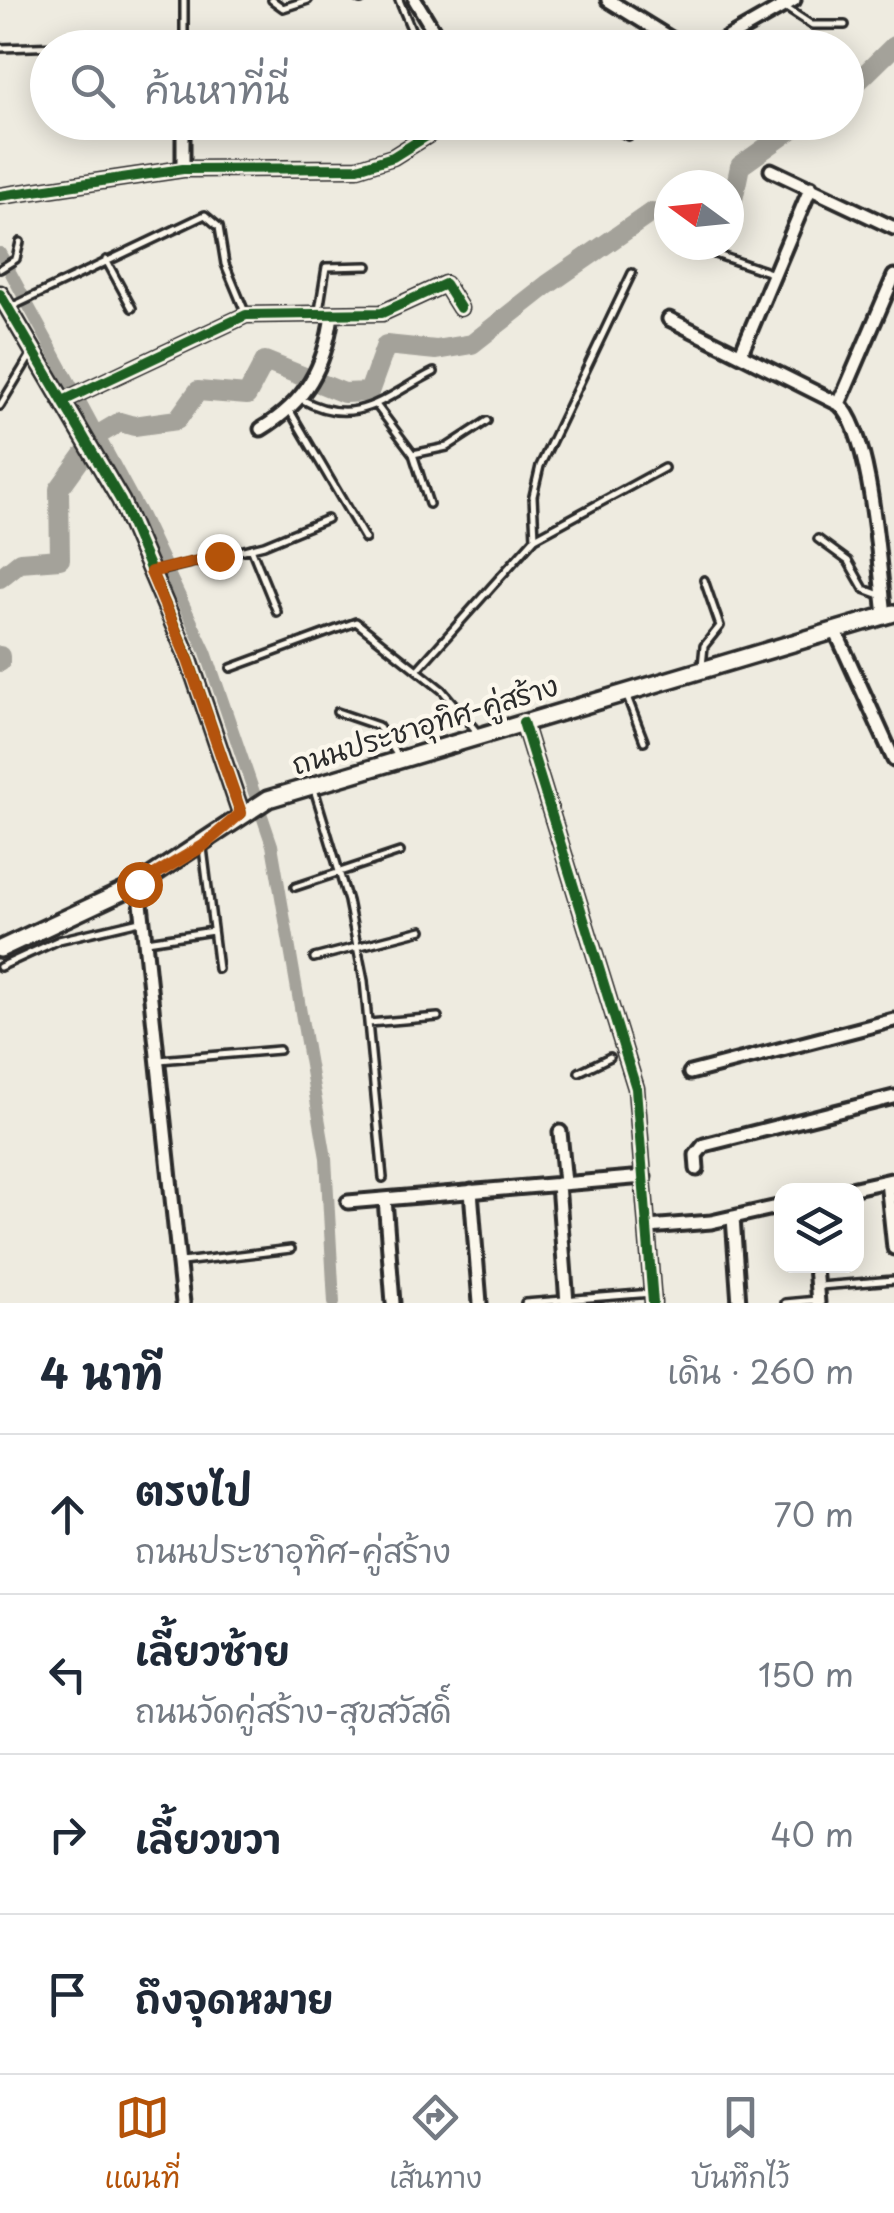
<!DOCTYPE html>
<html lang="th">
<head>
<meta charset="utf-8">
<style>
  :root { --surface:#fff; --page:#f2f2f3; --text:#1f2937; --muted:#747a83; --line:#e0e1e3; --accent:#b45309 }
  body { margin:0; font-family:"Playpen Sans","Playpen Sans Thai",sans-serif; background:var(--page); color:var(--text) }
  .controls { position:absolute; right:30px; bottom:30px; display:grid; overflow:hidden; border-radius:20px; box-shadow:0 5px 25px #0003 }
  .controls button { width:90px; height:90px; display:grid; place-items:center; padding:0; border:0; border-bottom:2px solid var(--line); background:var(--surface); color:var(--text); font:50px sans-serif }
  .compass { position:absolute; left:654px; top:170px; width:90px; height:90px; border-radius:50%; background:var(--surface); box-shadow:0 5px 25px #0003; rotate:285deg }
  .stop { position:absolute; width:30px; height:30px; margin:-22px; border:8px solid #b45309; border-radius:50%; background:#fff }
  .stop.end { background:#b45309; border-color:#fff; box-shadow:0 2px 10px #0008 }
  .list { margin:0; padding:0; list-style:none }
  h2 { display:flex; justify-content:space-between; align-items:center; height:130px; margin:0; padding:0 40px; font-size:42px }
  h2 small { font-size:32px; font-weight:400; color:var(--muted) }
  .list li { display:grid; grid-template-columns:65px 1fr auto; gap:30px; align-items:center; box-sizing:border-box; height:160px; padding:0 40px; border-top:2px solid var(--line) }
  .list b { display:block; font-size:38px; white-space:nowrap }
  .list p { margin:0; font-size:32px; white-space:nowrap; color:var(--muted) }
  .list em { font-size:32px; font-style:normal; color:var(--muted) }
  .icon { flex:none; width:55px; height:55px; fill:none; stroke:currentColor; stroke-width:2; stroke-linecap:round; stroke-linejoin:round }
  .map { position:relative; flex:none; width:894px; height:1303px; overflow:hidden }
  .search { position:absolute; background:var(--surface); box-shadow:0 5px 25px #0003; left:30px; right:30px; top:30px; height:110px; display:flex; align-items:center; gap:25px; box-sizing:border-box; padding:0 35px; border-radius:55px; color:var(--muted); font-size:38px }
  .sheet { height:770px; background:var(--surface) }
  nav { display:flex; justify-content:space-around; align-items:center; box-sizing:border-box; height:140px; border-top:2px solid var(--line); background:var(--surface); font-size:28px; color:var(--muted) }
  nav a { display:grid; justify-items:center; gap:5px }
  nav .on { color:var(--accent) }
  .map>svg:first-child { display:block }
  .lines { fill:none; stroke-linecap:round; stroke-linejoin:round }
  .canal { stroke:#a4a29a; stroke-width:12 }
  .river { stroke:#a4a29a; stroke-width:20 }
  .service-casing { stroke:#2b2b2b; stroke-width:12 }
  .minor-casing { stroke:#2b2b2b; stroke-width:19 }
  .tertiary-casing { stroke:#2b2b2b; stroke-width:21 }
  .secondary-casing { stroke:#2b2b2b; stroke-width:22 }
  .service { stroke:#fbf7ec; stroke-width:5 }
  .minor { stroke:#fbf7ec; stroke-width:11 }
  .tertiary { stroke:#fbf7ec; stroke-width:14 }
  .secondary { stroke:#fbf7ec; stroke-width:15 }
  .cycleway-casing { stroke:#fbf7ec; stroke-width:16 }
  .cycleway { stroke:#1b5e20; stroke-width:10 }
  .route { stroke:#b45309; stroke-width:12 }
  .labels { text-anchor:middle; stroke-width:9; stroke-linejoin:round; paint-order:stroke }
  .street-label { font-size:28px; fill:#2b2b2b; stroke:#fbf7ec }
</style>
</head>
<body>
<div class="map">
<svg width="894" height="1303" viewBox="0 0 894 1303">
  <rect width="100%" height="100%" fill="#eeebe0"/>
  <filter id="ink" filterUnits="userSpaceOnUse"><feTurbulence type="fractalNoise" baseFrequency=".01" numOctaves="2"/><feDisplacementMap in="SourceGraphic" scale="20" xChannelSelector="R" yChannelSelector="G"/><feConvolveMatrix kernelMatrix="1 2 1 2 8 2 1 2 1" color-interpolation-filters="sRGB"/></filter>
  <g filter="url(#ink)">
    <g class="lines">
      <path class="canal" d="M0,253L142,516L206,652L272,845L326,1158L334,1303"/>
      <path class="river" d="M846,93L894,46
        M729,219L740,166L802,122
        M0,578L20,562L60,559L59,489L98,435L120,422L134,426L177,420L198,391L247,395L265,361L344,393L369,392L386,345L436,350L472,344L547,285L652,212L669,218
        M0,656V662"/>
      <g class="service-casing">
        <path id="service" d="M184,0V48
          M272,0L283,8L308,0
          M360,0H361
          M399,0L419,48
          M786,8L812,25H845
          M0,48L63,46
          M423,48L438,39
          M603,122L628,136L653,122
          M700,249L771,273
          M106,260L132,308
          M0,269L16,259L20,242
          M11,307L205,215L219,227L225,264L245,312
          M319,311L326,267L368,266
          M301,399C357,430 385,396 434,372
          M0,406L32,353
          M377,406L413,454L447,447L487,421
          M290,411L365,539
          M413,454L429,504
          M535,538L533,496L540,466L632,273
          M818,539L848,561L864,589L880,595
          M251,548L277,612
          M154,572L264,545L327,519
          M702,666L704,646L720,626L704,580
          M231,668L356,622L442,690L477,732
          M418,669L535,538L664,468
          M626,694L644,741
          M337,712L378,726L398,756
          M314,789L348,901L364,981L383,1178
          M203,848L218,969
          M295,887L400,852
          M147,941L213,931
          M314,958L422,930
          M0,967L59,940L144,920
          M369,1023L438,1017
          M159,1060L279,1050
          M579,1072L610,1057
          M182,1262L291,1249
          M820,1286L894,1280
          M525,1303L652,1293
          M785,1303L817,1300"/>
      </g>
      <g class="minor-casing">
        <path id="minor" d="M415,0L444,48
          M608,0L686,48
          M710,48L794,0
          M561,122H579
          M183,169V122
          M771,170L894,228
          M0,196L183,169L358,168L393,157L449,122
          M669,319L839,404C872,433 879,568 885,615
          M741,353L811,187
          M65,400L246,315L382,313L445,284L460,308
          M839,404L894,276
          M261,429C306,402 325,367 332,315
          M835,630L894,760
          M523,722L636,1088L653,1303
          M139,884L183,1303
          M690,1073L894,1020
          M560,1132L565,1183
          M697,1169L696,1155L704,1145L894,1097
          M887,1181L894,1248
          M558,1184L567,1303
          M846,1190L891,1180
          M471,1191L480,1303
          M385,1199L393,1303
          M348,1202L644,1177
          M733,1217L739,1303
          M648,1227L711,1222L782,1206
          M815,1266L818,1303"/>
      </g>
      <g class="tertiary-casing">
        <path id="tertiary" d="M0,294L121,501L189,660L241,813"/>
      </g>
      <g class="secondary-casing">
        <path id="secondary" d="M0,949L139,884L268,799L894,613"/>
      </g>
      <use href="#service" class="service"/>
      <use href="#minor" class="minor"/>
      <use href="#tertiary" class="tertiary"/>
      <use href="#secondary" class="secondary"/>
      <g class="cycleway-casing">
        <path id="cycleway" d="M0,196L183,169L358,168L393,157L449,122
          M0,294L121,501L189,660L241,813
          M65,400L246,315L382,313L445,284L460,308
          M523,722L636,1088L653,1303"/>
      </g>
      <use href="#cycleway" class="cycleway"/>
    </g>
  </g>
  <g class="lines" filter="url(#ink)">
    <path class="route" d="M139,884L203,846L241,813L188,660L151,572L219,556"/>
  </g>
  <g class="labels">
    <g class="street-label">
      <text transform="translate(425 725) rotate(-17)" y="10">ถนนประชาอุทิศ-คู่สร้าง</text>
    </g>
  </g>
</svg>
<div class="controls">
<button><svg class="icon" aria-label="layers" viewBox="0 0 24 24"><path d="M12 4l9 5-9 5-9-5zM3 14l9 5 9-5"/></svg></button>
</div>
<svg class="compass" viewBox="-18 -18 36 36"><path d="M0-13l5 13h-10z" fill="#e53935"/><path d="M0 13l5-13h-10z" fill="#747a83"/></svg>
<div class="stop" style="left:139px;top:884px"></div>
<div class="stop end" style="left:219px;top:556px"></div>
<div class="search"><svg class="icon" aria-label="search" viewBox="0 0 24 24"><circle cx="10" cy="10" r="6"/><path d="M15 15l6 6"/></svg>ค้นหาที่นี่</div>
</div>
<section class="sheet">
<h2>4 นาที<small>เดิน · 260 m</small></h2>
<ul class="list">
<li><svg class="icon" aria-label="ahead" viewBox="0 0 24 24"><path d="M12 20V5M6 11l6-6 6 6"/></svg><div><b>ตรงไป</b><p>ถนนประชาอุทิศ-คู่สร้าง</p></div><em>70 m</em></li>
<li><svg class="icon" aria-label="left" viewBox="0 0 24 24"><path d="M17 20v-9H6M10 6l-5 5 5 5"/></svg><div><b>เลี้ยวซ้าย</b><p>ถนนวัดคู่สร้าง-สุขสวัสดิ์</p></div><em>150 m</em></li>
<li><svg class="icon" aria-label="right" viewBox="0 0 24 24"><path d="M7 20v-9h11M14 6l5 5-5 5"/></svg><div><b>เลี้ยวขวา</b></div><em>40 m</em></li>
<li><svg class="icon" aria-label="arrive" viewBox="0 0 24 24"><path d="M6 21V4h12l-3 4 3 4H6"/></svg><div><b>ถึงจุดหมาย</b></div></li>
</ul>
</section>
<nav>
<a class="on"><svg class="icon" aria-label="map" viewBox="0 0 24 24"><path d="M3 6l6-2 6 2 6-2v14l-6 2-6-2-6 2zM9 4v14M15 6v14"/></svg>แผนที่</a>
<a><svg class="icon" aria-label="directions" viewBox="0 0 24 24"><path d="M12 3l9 9-9 9-9-9zM9 14v-3h6M13 9l2 2-2 2"/></svg>เส้นทาง</a>
<a><svg class="icon" aria-label="saved" viewBox="0 0 24 24"><path d="M7 4h10v16l-5-4-5 4z"/></svg>บันทึกไว้</a>
</nav>
</body>
</html>
